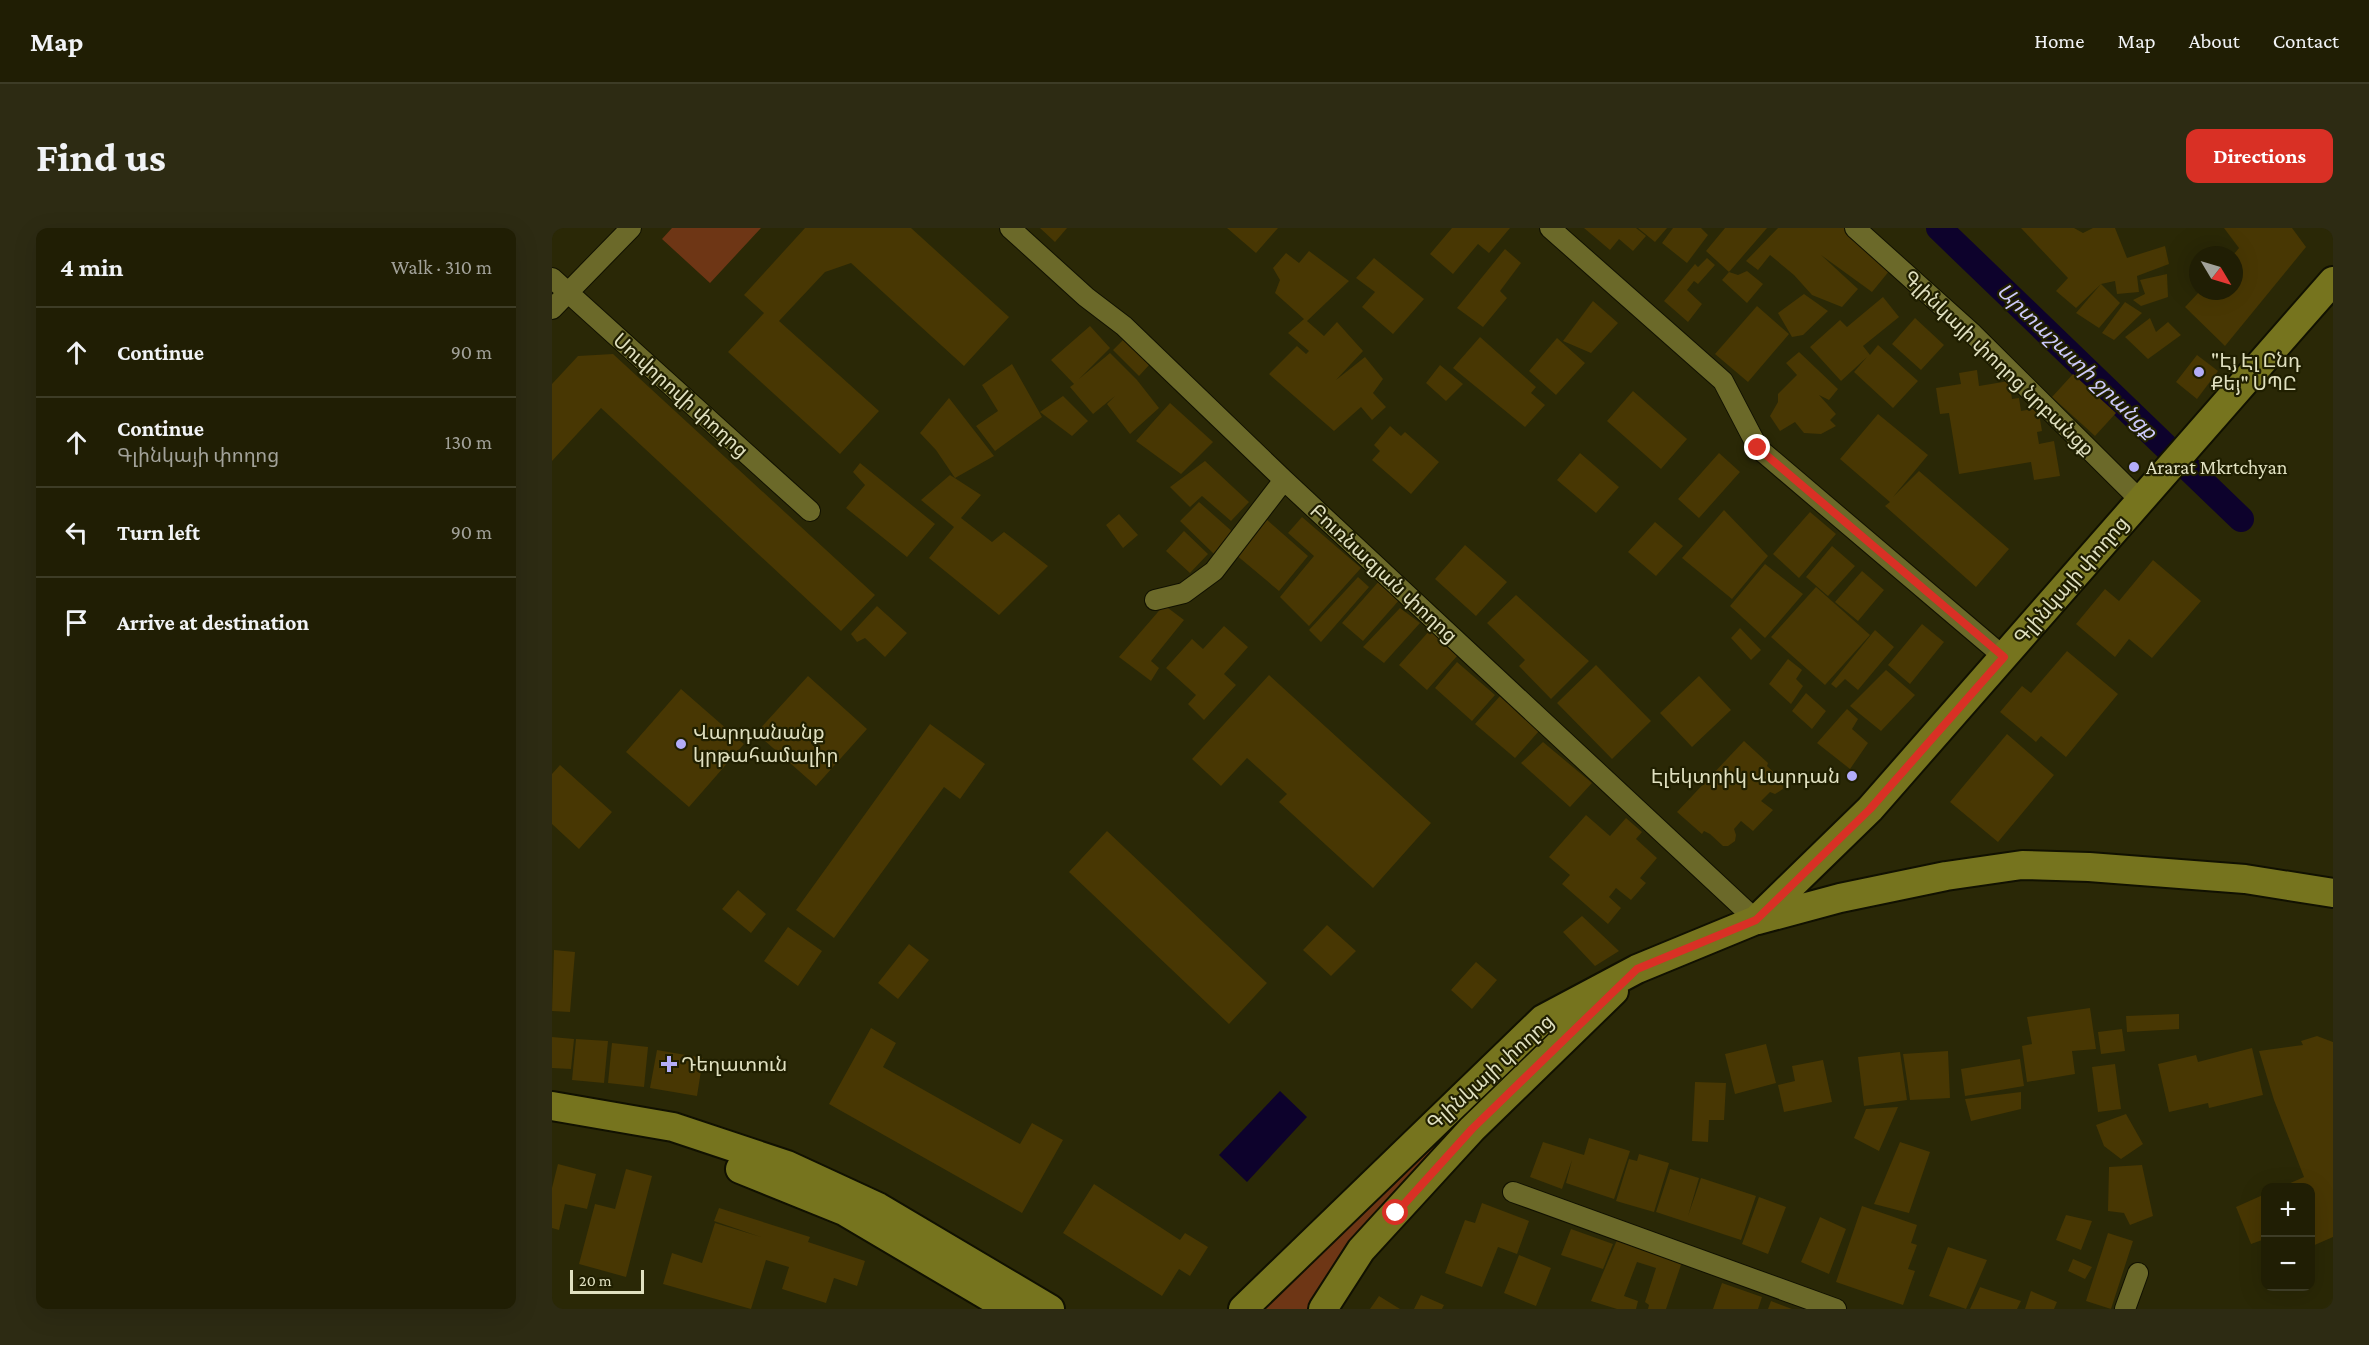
<!DOCTYPE html>
<html lang="en">
<head>
<meta charset="utf-8">
<style>
  :root { --surface:#201e04; --page:#2d2b13; --text:#f1f3f6; --muted:#a2a29a; --line:#3d3c26; --accent:#d93025 }
  body { margin:0; font-family:"Crimson Pro","Noto Sans Armenian",serif; background:var(--page); color:var(--text) }
  .controls { position:absolute; right:18px; bottom:18px; display:grid; overflow:hidden; border-radius:12px; box-shadow:0 6px 24px #0002 }
  .controls button { width:54px; height:54px; display:grid; place-items:center; padding:0; border:0; border-bottom:2px solid var(--line); background:var(--surface); color:var(--text); font:30px sans-serif }
  .compass { position:absolute; left:1637px; top:18px; width:54px; height:54px; border-radius:50%; background:var(--surface); box-shadow:0 6px 24px #0002; rotate:128deg }
  .scale { position:absolute; left:18px; bottom:15px; width:74px; box-sizing:border-box; padding-left:6px; border:3px solid #e0e0c0; border-top:0; font-size:16px; line-height:21px; white-space:nowrap; color:#e0e0c0; -webkit-text-stroke:4px #201f00; paint-order:stroke }
  .stop { position:absolute; width:18px; height:18px; margin:-14px; border:4px solid #d93025; border-radius:50%; background:#fff }
  .stop.end { background:#d93025; border-color:#fff; box-shadow:0 2px 6px #0008 }
  .list { margin:0; padding:0; list-style:none }
  h2 { display:flex; justify-content:space-between; align-items:center; height:78px; margin:0; padding:0 24px; font-size:26px }
  h2 small { font-size:20px; font-weight:400; color:var(--muted) }
  .list li { display:grid; grid-template-columns:39px 1fr auto; gap:18px; align-items:center; box-sizing:border-box; height:90px; padding:0 24px; border-top:2px solid var(--line) }
  .list b { display:block; font-size:22px; white-space:nowrap }
  .list p { margin:0; font-size:20px; white-space:nowrap; color:var(--muted) }
  .list em { font-size:20px; font-style:normal; color:var(--muted) }
  .icon { flex:none; width:33px; height:33px; fill:none; stroke:currentColor; stroke-width:2; stroke-linecap:round; stroke-linejoin:round }
  .map { position:relative; flex:none; width:1781px; height:1081px; overflow:hidden; border-radius:12px }
  header { display:flex; align-items:center; gap:36px; box-sizing:border-box; height:84px; padding:0 30px; background:var(--surface); border-bottom:2px solid var(--line) }
  header strong { font-size:28px }
  nav { display:flex; gap:33px; margin-inline-start:auto; font-size:21px }
  .intro { display:flex; align-items:center; justify-content:space-between; box-sizing:border-box; height:144px; padding:0 36px }
  h1 { margin:0; font-size:42px }
  .button { padding:15px 27px; border-radius:12px; background:var(--accent); color:#fff; font-size:21px; font-weight:700 }
  main { display:flex; gap:36px; padding:0 36px }
  aside { flex:1; background:var(--surface); border-radius:12px; box-shadow:0 6px 24px #0002 }
  .map>svg:first-child { display:block }
  .green { fill:#6e3615 }
  .water { fill:#0d022c }
  .lines { fill:none; stroke-linecap:round; stroke-linejoin:round }
  .canal { stroke:#0d022c; stroke-width:26 }
  .building { fill:#483703 }
  .minor-casing { stroke:#111101; stroke-width:22 }
  .secondary-casing { stroke:#111101; stroke-width:32 }
  .minor { stroke:#6b6929; stroke-width:20 }
  .secondary { stroke:#76741e; stroke-width:28 }
  .route { stroke:#d93025; stroke-width:8 }
  .poi-dot { fill:#b3adf9; stroke:#201f00; stroke-width:2 }
  .labels { text-anchor:middle; stroke-width:4.5; stroke-linejoin:round; paint-order:stroke }
  .poi-label { font-size:20px; fill:#e0e0c0; stroke:#201f00; text-anchor:start }
  .street-label { font-size:20px; fill:#e0e0c0; stroke:#201f00 }
  .water-label { font-size:21px; font-style:italic; fill:#cdcafa; stroke:#201f00 }
</style>
</head>
<body>
<header>
<strong>Map</strong>
<nav><a>Home</a><a>Map</a><a>About</a><a>Contact</a></nav>
</header>
<div class="intro"><h1>Find us</h1><a class="button">Directions</a></div>
<main>
<aside>
<h2>4 min<small>Walk · 310 m</small></h2>
<ul class="list">
<li><svg class="icon" aria-label="ahead" viewBox="0 0 24 24"><path d="M12 20V5M6 11l6-6 6 6"/></svg><div><b>Continue</b></div><em>90 m</em></li>
<li><svg class="icon" aria-label="ahead" viewBox="0 0 24 24"><path d="M12 20V5M6 11l6-6 6 6"/></svg><div><b>Continue</b><p>Գլինկայի փողոց</p></div><em>130 m</em></li>
<li><svg class="icon" aria-label="left" viewBox="0 0 24 24"><path d="M17 20v-9H6M10 6l-5 5 5 5"/></svg><div><b>Turn left</b></div><em>90 m</em></li>
<li><svg class="icon" aria-label="arrive" viewBox="0 0 24 24"><path d="M6 21V4h12l-3 4 3 4H6"/></svg><div><b>Arrive at destination</b></div></li>
</ul>
</aside>
<div class="map">
<svg width="1781" height="1081" viewBox="0 0 1781 1081">
  <rect width="100%" height="100%" fill="#2a2806"/>
  <path class="green" d="M120,0H209L158,55L110,11Z
    M954,850L803,1008L755,1081H711L795,996Z"/>
  <path class="water" d="M728,863L755,889L695,954L667,927Z"/>
  <g class="lines">
    <path class="canal" d="M1387,0L1689,291"/>
  </g>
  <path class="building" d="M253,0H359L457,89L412,138L299,35L273,44L227,93L327,183L288,226L176,124L212,85L192,67Z
    M488,0H515L503,14Z
    M675,0H726L704,25Z
    M900,0H958L937,25L926,16L901,46L878,26Z
    M1032,0H1084L1094,8L1081,23L1067,11L1058,22Z
    M1086,0H1115L1103,14Z
    M1121,0H1149L1156,7L1135,35L1110,15Z
    M1173,0H1215L1177,44L1186,47L1195,43L1211,56L1195,75L1170,52L1177,44L1154,23Z
    M1226,0H1293L1338,42L1320,64L1269,27L1306,61L1290,79L1260,67L1242,47L1218,27L1206,42L1194,33Z
    M1469,0H1522L1531,5L1541,0H1563L1575,30L1613,18L1617,36L1585,48L1587,64L1565,66L1563,53L1549,56L1568,75L1547,100L1524,85L1549,56L1524,80L1504,63L1516,50Z
    M1672,0H1740L1754,19L1673,118L1633,79L1648,63H1682V26L1687,20Z
    M953,21L969,35L948,63L955,70L931,99L905,80Z
    M757,23L797,53L755,93L772,108L785,94L811,123L784,152L813,129L831,151L821,165L834,179L820,192L809,179L782,203L717,146L745,118L754,126L757,123L736,105L752,91L723,65L728,52L721,40L734,25L747,35Z
    M822,30L872,71L841,106L810,79L823,64L804,50Z
    M1155,30L1163,37L1146,56L1142,53L1135,62L1150,76L1136,94L1112,73L1143,36L1146,39Z
    M1615,46L1616,69L1589,78L1581,72L1593,66L1588,52Z
    M1252,66L1276,83L1251,107L1240,109L1226,85Z
    M1331,69L1347,89L1311,118L1318,127L1326,117L1366,153L1341,180L1302,144L1315,129L1289,153L1258,119L1288,92L1295,99Z
    M1041,73L1066,95L1039,125L1011,113Z
    M1573,74L1590,85L1562,112L1550,105Z
    M1205,78L1237,106L1196,154L1163,126Z
    M1363,90L1392,117L1369,142L1340,116Z
    M1598,90L1604,104L1616,94L1629,107L1596,131L1573,109Z
    M538,98L558,120L527,151L558,125L585,152L607,180L578,206L555,176L563,168L541,186L518,159L522,156L499,132Z
    M928,109L984,159L979,165L993,177L973,199L901,140Z
    M1005,110L1033,135L1004,167L977,143Z
    M572,111L598,136L587,148L561,122Z
    M1247,124L1286,161L1277,172L1267,167L1284,186L1278,192L1284,198L1269,206L1252,205L1243,194L1228,203L1218,188L1226,174V166L1245,147L1234,135Z
    M61,126L323,367L289,403L49,180L0,233V156L26,128Z
    M1645,127L1666,143L1645,171L1624,154Z
    M460,136L490,189L443,223L424,198L446,183L430,157Z
    M888,137L911,156L894,173L874,155Z
    M1425,142L1427,158L1457,153L1460,171L1467,170L1469,183L1486,180L1490,203L1485,204L1487,216L1502,213L1508,248L1482,252L1479,234L1407,246L1397,185L1388,186L1384,160L1409,156L1407,145Z
    M1521,146L1564,185L1543,208L1500,169Z
    M1081,163L1135,211L1109,241L1055,193Z
    M511,168L536,193L520,208L488,184Z
    M397,170L442,228L403,250L384,222L368,205Z
    M618,175L661,214L629,246L584,213Z
    M1326,186L1376,227L1341,269L1367,243L1457,321L1424,359L1333,278L1338,274L1288,231Z
    M838,198L849,208L853,204L887,234L859,266L820,232L828,223L822,217Z
    M1028,225L1067,259L1044,285L1005,252Z
    M1167,225L1188,244L1147,290L1126,271Z
    M653,233L697,274L679,293L650,268L638,279L618,259Z
    M308,235L383,296L355,329L294,280L313,257L301,244Z
    M398,247L429,267L409,290L440,314L452,304L496,338L447,387L377,330L402,299L369,272Z
    M647,274L683,306L662,326L628,293Z
    M1172,282L1216,328L1180,371L1130,330Z
    M1258,284L1284,306L1247,350L1221,326Z
    M567,286L586,307L571,320L554,297Z
    M750,289L809,340L757,398L728,369L762,328L736,305Z
    M713,290L756,328L727,363L683,326Z
    M1103,294L1131,318L1104,348L1076,324Z
    M632,303L656,326L638,345L614,323Z
    M913,317L955,354L924,388L883,351Z
    M1280,318L1303,338L1276,368L1254,349Z
    M1601,332L1649,373L1600,430L1577,411L1563,429L1524,396L1553,361L1567,373Z
    M1213,336L1251,366L1213,410L1178,378Z
    M1310,343L1332,362L1306,393L1283,374Z
    M806,349L817,359L769,414L757,402Z
    M828,352L849,370L811,413L790,395Z
    M1264,359L1318,407L1273,457L1219,409Z
    M964,367L1037,433L999,471L967,438L973,432L935,395Z
    M612,377L632,392L599,433L607,440L599,453L567,429Z
    M325,378L355,405L333,429L313,410L305,414L299,406Z
    M848,380L868,395L832,435L811,419Z
    M1370,396L1392,414L1358,456L1336,437Z
    M672,398L696,419L672,446L684,457L652,492L636,476L644,467L614,440L640,411L651,421Z
    M1188,400L1209,422L1199,432L1179,410Z
    M878,402L906,427L875,462L847,437Z
    M1323,402L1342,419L1306,462L1293,451L1284,460L1279,456Z
    M1515,423L1566,466L1514,529L1489,508L1484,514L1448,484L1470,458L1479,465Z
    M1236,431L1250,442L1244,451L1251,458L1239,476L1217,456Z
    M905,434L943,467L920,493L883,460Z
    M1044,437L1099,493L1060,531L1005,475Z
    M1334,442L1363,467L1329,503L1298,478Z
    M717,447L879,595L821,660L727,574L735,566L695,530L669,558L640,531Z
    M256,448L315,501L264,558L204,505Z
    M1147,448L1179,482L1140,519L1108,485Z
    M129,461L192,516L137,579L74,524Z
    M1254,465L1274,483L1260,501L1240,483Z
    M948,468L987,503L963,530L923,496Z
    M1295,481L1306,491L1300,501L1316,515L1298,541L1265,515Z
    M378,496L433,536L408,571L392,559L282,710L244,682Z
    M1455,506L1502,547L1446,614L1398,574Z
    M1192,513L1216,535L1215,538L1230,552L1231,561L1223,566L1218,564L1209,573L1221,582L1201,603L1189,593L1182,601L1184,607L1183,613L1176,618H1171L1158,606L1152,603L1150,606L1125,584Z
    M991,514L1040,555L1018,579L969,535Z
    M8,537L60,584L27,621L0,596V546Z
    M1034,587L1058,608L1074,590L1090,604L1084,611L1105,630L1088,650L1094,655L1079,672L1064,660L1057,669L1069,680L1056,696L1010,656L1018,647L997,629Z
    M555,603L715,755L677,796L517,644Z
    M186,662L214,686L199,705L170,681Z
    M1030,688L1067,723L1043,738L1011,704Z
    M775,697L804,723L779,748L751,722Z
    M236,699L270,723L246,758L212,733Z
    M357,716L377,732L346,771L326,755Z
    M2,722L23,724L18,784L0,783Z
    M924,734L945,752L920,781L899,762Z
    M1538,780L1544,821L1520,823L1523,846L1475,854L1470,818L1480,816L1475,789Z
    M1627,786V801L1575,804L1574,788Z
    M319,800L344,815L331,839L468,916L480,895L511,912L470,985L277,876Z
    M1570,801L1573,823L1549,826L1546,804Z
    M1765,808L1781,814V1009L1758,1019V960H1727L1752,949L1722,872L1707,823L1751,817L1749,813Z
    M0,809L22,811L19,841L0,840Z
    M24,811L56,813L52,855L20,852Z
    M60,815L96,819L92,859L56,855Z
    M1214,816L1224,855L1183,866L1173,826Z
    M1700,820L1711,867L1657,880L1656,875L1617,884L1606,836L1644,827L1646,834Z
    M105,822L151,830L145,868L98,860Z
    M1396,823L1398,870L1358,872L1351,826Z
    M1348,824L1355,872L1312,878L1306,829Z
    M1468,831L1472,858L1413,868L1409,841Z
    M1271,832L1280,874L1232,884L1226,857L1243,853L1240,838Z
    M1563,836L1569,881L1546,884L1540,839Z
    M1143,854L1174,855L1172,892H1157L1156,914L1140,913Z
    M1469,864V881L1419,893L1413,871Z
    M1346,879L1327,923L1302,910L1314,881Z
    M1574,886L1591,916L1569,931L1552,918L1544,897Z
    M1037,910L1078,923L1062,971L1014,955L1020,932L1010,961L978,949L991,914L1032,927Z
    M1348,914L1378,924L1357,985L1322,976Z
    M1087,926L1117,935L1102,984L1064,973L1077,931L1085,933Z
    M6,936L44,946L35,981L13,976L7,1002L0,1000V960Z
    M1590,937L1601,988L1578,997L1572,985L1556,983L1557,939Z
    M74,941L100,948L74,1049L27,1036L43,976L63,981Z
    M1118,941L1147,950L1136,988L1149,950L1204,968L1189,1012L1104,984Z
    M542,956L628,1012L633,1005L656,1019L638,1048L627,1041L610,1068L511,1005Z
    M1713,966V1011L1699,1016L1684,979Z
    M1207,969L1234,979L1216,1026L1190,1016Z
    M930,975L977,993L965,1026L946,1019L930,1059L893,1045L913,992L923,995Z
    M1310,978L1365,997L1359,1015L1365,1017L1356,1041L1363,1043L1351,1077L1284,1054Z
    M167,980L258,1009L256,1014L313,1033L305,1058L282,1050L274,1075L230,1061L237,1039L214,1032L199,1081L111,1056L120,1025L150,1035L163,995L209,1009L162,993Z
    M1514,987L1540,993L1529,1022L1504,1012Z
    M1268,989L1294,1001L1277,1046L1249,1034Z
    M1019,1001L1061,1016L1051,1041L1009,1027Z
    M1556,1005L1581,1013L1559,1081L1534,1073Z
    M1065,1012L1130,1034L1114,1081H1096L1097,1077L1093,1074L1104,1040L1085,1034L1072,1068L1086,1073L1084,1081H1065L1039,1073Z
    M1396,1019L1435,1032L1414,1081L1377,1068Z
    M967,1027L999,1040L984,1078L952,1065Z
    M1521,1031L1540,1039L1533,1051L1516,1043Z
    M1170,1055L1210,1069L1206,1081H1161Z
    M1428,1059L1469,1073L1465,1081H1418Z
    M1479,1063L1505,1074L1502,1081H1473Z
    M869,1067L892,1077L890,1081H862Z
    M827,1068L848,1081H818Z
    M1219,1073L1240,1081H1216Z"/>
  <g class="lines">
    <g class="minor-casing">
      <path id="minor" d="M458,0L534,69L572,98L732,252L1204,692
        M998,0L1171,153L1206,220L1452,429
        M1303,0L1421,106L1589,273
        M0,50L258,283
        M0,81L79,0
        M603,372L632,365L662,343L732,252
        M961,964L1284,1081
        M1573,1081L1586,1045"/>
    </g>
    <g class="secondary-casing">
      <path id="secondary" d="M1206,692L1288,670L1394,648L1470,637L1537,639L1693,651L1781,665
        M0,878L121,899L235,937L326,979L498,1081
        M188,941L292,983L458,1081
        M691,1081L991,791L1085,741L1204,692L1318,581L1781,53
        M771,1081L809,1022L920,901L1062,763"/>
    </g>
    <use href="#minor" class="minor"/>
    <use href="#secondary" class="secondary"/>
  </g>
  <g class="lines">
    <path class="route" d="M844,985L920,901L1085,741L1204,692L1318,581L1452,429L1206,220"/>
  </g>
  <g class="poi-dot">
    <circle cx="1647" cy="144" r="6"/>
    <circle cx="1582" cy="239" r="6"/>
    <circle cx="129" cy="516" r="6"/>
    <circle cx="1300" cy="548" r="6"/>
    <path d="M114 827h6v6h6v6h-6v6h-6v-6h-6v-6h6z"/>
  </g>
  <g class="labels">
    <g class="poi-label">
      <text x="1659" y="139">"Էյ Էլ Ընդ<tspan x="1659" dy="23">Քեյ" ՍՊԸ</tspan></text>
      <text x="1594" y="246">Ararat Mkrtchyan</text>
      <text x="141" y="511">Վարդանանք<tspan x="141" dy="23">կրթահամալիր</tspan></text>
      <text x="1288" y="555" text-anchor="end">Էլեկտրիկ Վարդան</text>
      <text x="129" y="843">Դեղատուն</text>
    </g>
    <g class="street-label">
      <text transform="translate(1447 135) rotate(44)" y="7">Գլինկայի փողոց նրբանցք</text>
      <text transform="translate(129 167) rotate(42)" y="7">Սուվորովի փողոց</text>
      <text transform="translate(832 345) rotate(43)" y="7">Բուռնազյան փողոց</text>
      <text transform="translate(1519 352) rotate(-49)" y="7">Գլինկայի փողոց</text>
      <text transform="translate(938 844) rotate(-42)" y="7">Գլինկայի փողոց</text>
    </g>
    <g class="water-label">
      <text transform="translate(1525 133) rotate(44)" y="7">Արտաշատի ջրանցք</text>
    </g>
  </g>
</svg>
<div class="controls">
<button>+</button>
<button>−</button>
</div>
<svg class="compass" viewBox="-18 -18 36 36"><path d="M0-13l5 13h-10z" fill="#e53935"/><path d="M0 13l5-13h-10z" fill="#a2a29a"/></svg>
<div class="scale">20 m</div>
<div class="stop" style="left:844px;top:985px"></div>
<div class="stop end" style="left:1206px;top:220px"></div>
</div>
</main>
</body>
</html>
